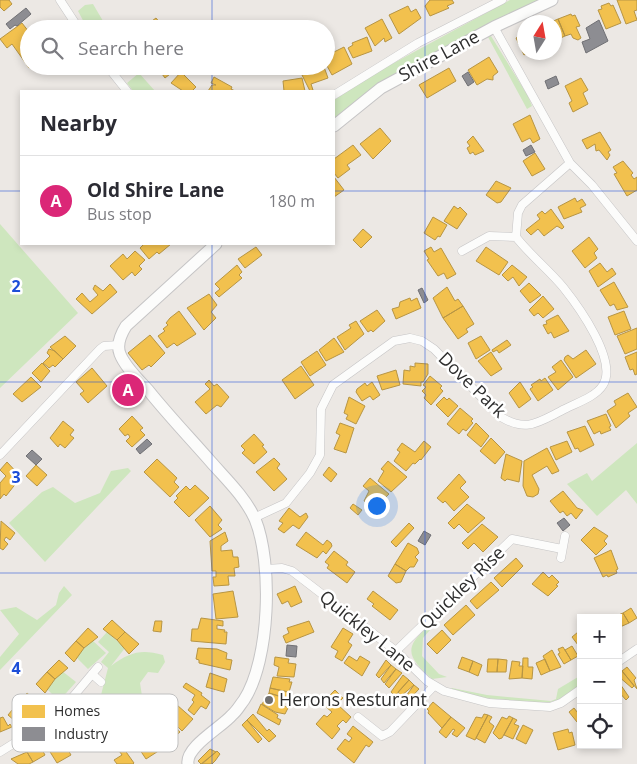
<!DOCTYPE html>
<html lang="en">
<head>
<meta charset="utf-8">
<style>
  :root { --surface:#fff; --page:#f7f7f7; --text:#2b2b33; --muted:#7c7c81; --line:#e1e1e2; --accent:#db2777 }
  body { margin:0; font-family:"Open Sans",sans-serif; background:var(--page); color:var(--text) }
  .controls { position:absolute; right:15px; bottom:15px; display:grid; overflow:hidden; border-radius:0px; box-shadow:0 2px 8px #0003 }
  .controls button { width:45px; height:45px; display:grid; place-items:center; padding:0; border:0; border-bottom:1px solid var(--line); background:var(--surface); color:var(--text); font:25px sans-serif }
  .compass { position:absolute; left:517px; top:15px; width:45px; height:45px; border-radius:50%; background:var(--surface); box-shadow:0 2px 8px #0003; rotate:11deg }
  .you { position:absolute; left:376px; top:505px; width:18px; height:18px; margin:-12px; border:4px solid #fff; border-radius:50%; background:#1a73e8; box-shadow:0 0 0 8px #1a73e833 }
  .badge { display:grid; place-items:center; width:32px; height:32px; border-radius:50%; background:var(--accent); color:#fff; font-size:16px; font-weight:700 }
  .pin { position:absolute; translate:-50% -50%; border:2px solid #fff; box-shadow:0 1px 5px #0006 }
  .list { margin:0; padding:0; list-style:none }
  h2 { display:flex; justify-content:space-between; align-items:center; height:65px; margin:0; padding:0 20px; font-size:21px }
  h2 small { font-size:16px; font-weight:400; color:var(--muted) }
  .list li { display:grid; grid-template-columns:32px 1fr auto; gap:15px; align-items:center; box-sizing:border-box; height:90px; padding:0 20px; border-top:1px solid var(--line) }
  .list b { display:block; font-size:19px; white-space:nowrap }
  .list p { margin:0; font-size:16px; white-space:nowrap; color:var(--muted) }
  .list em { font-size:16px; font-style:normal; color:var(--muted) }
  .icon { flex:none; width:28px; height:28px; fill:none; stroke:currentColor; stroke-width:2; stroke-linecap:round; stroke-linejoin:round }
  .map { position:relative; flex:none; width:637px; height:764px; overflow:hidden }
  .search { position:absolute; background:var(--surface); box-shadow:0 2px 8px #0003; left:20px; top:20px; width:315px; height:55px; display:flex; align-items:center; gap:12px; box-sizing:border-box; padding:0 18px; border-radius:28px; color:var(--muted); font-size:19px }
  .panel { position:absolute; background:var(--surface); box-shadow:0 2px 8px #0003; left:20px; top:90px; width:315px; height:155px; border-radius:0px }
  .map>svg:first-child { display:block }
  .green { fill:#cee6be }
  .homes { fill:#f2c14e; stroke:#b79544 }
  .industry { fill:#8d8d92; stroke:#707074 }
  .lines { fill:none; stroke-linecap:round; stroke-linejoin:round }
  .street-casing { stroke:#c5c4c5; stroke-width:9 }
  .secondary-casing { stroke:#c5c4c5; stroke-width:13 }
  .street { stroke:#fcfcfb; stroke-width:8 }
  .secondary { stroke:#fcfcfb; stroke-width:11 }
  .grid { fill:none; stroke:#1d4ed8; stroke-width:1; stroke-opacity:0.55 }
  .poi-dot { fill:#706f6e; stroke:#fff; stroke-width:2 }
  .labels { text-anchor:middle; stroke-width:5; stroke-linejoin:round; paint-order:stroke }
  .street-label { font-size:18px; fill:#2e2e2e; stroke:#fff }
  .poi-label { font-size:18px; fill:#2e2e2e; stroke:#fff; text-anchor:start }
  .key { fill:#fff; stroke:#c0c0c0; stroke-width:1 }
  .key-label { font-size:14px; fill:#2e2e2e }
  .grid-label { font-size:16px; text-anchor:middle; font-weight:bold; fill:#1d4ed8; stroke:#fff; stroke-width:5; stroke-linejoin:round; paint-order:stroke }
</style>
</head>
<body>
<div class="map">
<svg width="637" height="764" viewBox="0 0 637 764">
  <rect width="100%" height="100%" fill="#ece8e4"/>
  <path class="green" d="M510,0H541L378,84L334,118V100L379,71Z
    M93,4L103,21L87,28L78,11L85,5Z
    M491,36L528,96L532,106L527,109L488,37Z
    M139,73L155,91H133L127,83Z
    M0,224L78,313L0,388Z
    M637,443V504L626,490L597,516L567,484L587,473L592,481Z
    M128,468L131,471L45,562L9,523L42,492L53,487L75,503L100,493L111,471Z
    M64,586L72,595L0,670V657L19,634L0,610L16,607L37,620L56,605L59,593Z
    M427,628L430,630L423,638L422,656L439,674L447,677L432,679C412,660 400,650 427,628Z
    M107,632L125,648L111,666C130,652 141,649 163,655L165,662L158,673L148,672L140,683L142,696L134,699L125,710L98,721L95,718L108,668L101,662L109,652L98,642Z
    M92,640L106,653L88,669L76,657Z
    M62,671L76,682L59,701L46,688Z
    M578,677L581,684L558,700L542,704L486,698L451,690L452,688L487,695L551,701L556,699L558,689Z"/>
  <path class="homes" d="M0,0H9L12,4L4,11L0,7Z
    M430,0H452L454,3L447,6L449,8L430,16L425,6Z
    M617,0H637V10L634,11L637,20L626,24Z
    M609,3L611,6L613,5L621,23L606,29L598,10L602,9L601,6Z
    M408,6L411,12L416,9L421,18L399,34L389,15Z
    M571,14L572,16L575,15L580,26L576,27L581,38L578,40L573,38L571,34L565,36L558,19Z
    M156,18L161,24L158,26L159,29H141Z
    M382,19L392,38L385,42L384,38L375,46L365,28Z
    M558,19L565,36L554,41V22H551Z
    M22,23L29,32V66H32L29,68L12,44L7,48L0,39Z
    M524,34V52H529L524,55L516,38Z
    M367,37L372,51L353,58L348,48L353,45L352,43Z
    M344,47L352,64L332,75L326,64V56Z
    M489,57L498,72L493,76V80L487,79L477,85L468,70Z
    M156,66H178L179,67L165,78Z
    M309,66H316L317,69L324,67L328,78L311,84L313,90L310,91L302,75L309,73Z
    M449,68L456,81L427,98L419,85Z
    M181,72L196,87L192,91H183L171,83Z
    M214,77L232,87L231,89L235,91H208L212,85H216L211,83Z
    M302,78L305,91H284L283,81Z
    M581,78L588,90L583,93L588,104L573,112L569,103L572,101L565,86Z
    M530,115L540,139L533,143L530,138L522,142L513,124Z
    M380,128L391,141L373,159L360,144Z
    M600,132L611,150L608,152L610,155L607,160L599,150L596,151L595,144L587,149L582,140Z
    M473,136L484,151L475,155L473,152L470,154L467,148L470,146L467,142Z
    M353,145L361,155L347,165L350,169L338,178L334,173V159Z
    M535,153L545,169L532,176L523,161Z
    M623,161L633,173L631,175L634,179L637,177V190L627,196L614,174L617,173L613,167Z
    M334,177L344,190L334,197Z
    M496,181L511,188L501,202L497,203L486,195Z
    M575,198L577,202L582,199L586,205L580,208L582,212L564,219L558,207Z
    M454,206L458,209L460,207L467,214L457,229L444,221Z
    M551,209L564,227L562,229L557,226L544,236L538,229L531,235L526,230L540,219L537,215L542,211L545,214Z
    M433,217L447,225L440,237L438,236L435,240L424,233Z
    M363,229L372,237L361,248L353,240Z
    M589,237L598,249L594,253L597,258L585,268L572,251Z
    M144,244H171L159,254L157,252L149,259L140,248Z
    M256,247L262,255L245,268L238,259Z
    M431,247L434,252L441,248L456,274L447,279L444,273L438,276L427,260L429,259L424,251Z
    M486,247L508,262L499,275L476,261Z
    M135,251L145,260L139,266L142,269L135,276L132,272L123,280L110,266L123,254L127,259Z
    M600,263L607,272L612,268L616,274L598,287L589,271Z
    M237,265L242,272L239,275L242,278L219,297L215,293L220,289L215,284Z
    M512,265L527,277L519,286L513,277L508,281L502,275Z
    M614,282L628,307L617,310L614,304L610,306L600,290Z
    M529,283L541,295L530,303L520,291Z
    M110,284L117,292L92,314L76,299L82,293L90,302L98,295L93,289L95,285L103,291Z
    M447,287L455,301L458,299L463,306L443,318L433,298Z
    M209,294L217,305L211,312L216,318L204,330L187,308Z
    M543,296L554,309L543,318L538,313L534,316L529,310Z
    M410,298L411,301L417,298L421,308L396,319L392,309L399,307L400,302Z
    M463,306L474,324L466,329L468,332L458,339L443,318Z
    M377,310L385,321L373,332L371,330L368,332L360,321Z
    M179,311L196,334L177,346L174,343L167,348L158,336L165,331L163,329L168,325L166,323L170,318Z
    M624,311L631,329L615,335L608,317Z
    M558,315L569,331L554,338L551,332L548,334L543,325L547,324L546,321Z
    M356,321L364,334L345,350L337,337L351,328L349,325Z
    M637,328V349L625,354L617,336Z
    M150,335L165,353L151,367L149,365L142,370L128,353Z
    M65,336L76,346L63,359L50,347Z
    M481,336L490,350L476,359L468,343Z
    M334,338L344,352L326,361L319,350Z
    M507,340L511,345L499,353L497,350L493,352L492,350Z
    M49,349L55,351L63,359L55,367L53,365L49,368L43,363L50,356L47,353Z
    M586,350L596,364L576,378L564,360L565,357L568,355L573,359Z
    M317,351L326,365L310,376L301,362Z
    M491,352L502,369L491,376L478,361Z
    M637,352V374L635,375L633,369L630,370L625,357Z
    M561,360L573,377L558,390L548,377L556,372L552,367Z
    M42,363L50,371L41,382L32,373Z
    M415,363L428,364V374L423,382H421V386L403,384L404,370L410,371V366L415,367Z
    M301,366L314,385L295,399L282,380Z
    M92,368L107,386L88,403L80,394L84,391L76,382Z
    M396,370L400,385L382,390L377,376Z
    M430,376L442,386L440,388L443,391L431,405L424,398L426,395L422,391L426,387L423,385Z
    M31,377L41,387L22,402L13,394Z
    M545,378L553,390L538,401L530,389L533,387L531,385L540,379L541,381Z
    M209,380L214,386L217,384L229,397L221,407L217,405L206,414L195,402L210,389L205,384Z
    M372,382L380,395L373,400L370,396L362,401L356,392L357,389L365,383L367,386Z
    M520,382L531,399L519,408L509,393Z
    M628,393L637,407L628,413L630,416L616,428L607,411L616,405L614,401Z
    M349,397L365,406L356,424L346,419L348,415L344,413Z
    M444,397L447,400L449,398L458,406L448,417L436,405Z
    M460,408L473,419L471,421L473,423L466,431L463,429L459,434L447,424Z
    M606,414L611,426L609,427L611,430L601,434L600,431L594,434L587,421Z
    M132,416L143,428L140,430L145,435L132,447L126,441L130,437L128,434L125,436L119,429Z
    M63,421L74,430L70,435L74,438L65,448L60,444L58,447L50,438Z
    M340,423L354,428L346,453L334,449L340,435L336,433Z
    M476,423L489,436L481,447L467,435Z
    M585,426L594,445L580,452L578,448L575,449L567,432Z
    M254,434L264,445L262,446L267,452L254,464L242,453L245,450L241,446Z
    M491,438L505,452L495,464L480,451Z
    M424,441L431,447L421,460L420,459L415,464L413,463L406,471L394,461L400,452L397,450L402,443L415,452Z
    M567,441L572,452L556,460L550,447Z
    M547,448L559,471L552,474L547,466L532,475L539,489L538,494L533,497L527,496L523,486L524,461Z
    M506,454L522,461L519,482L507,479L505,481L501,478Z
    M274,458L280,464L277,468L287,479L274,491L256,472Z
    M157,459L177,478L174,482L179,487L170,497L144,472Z
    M388,461L407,477L391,492L378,481L384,471L381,469Z
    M7,462L21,477L6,496L4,494L0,499V483L6,476L0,470Z
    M36,465L47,475L37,486L26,476Z
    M329,467L337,474L331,482L323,475Z
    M459,474L466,482L460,488L469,497L454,511L445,501L443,503L437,498Z
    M370,478L389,494L374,509L364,501L369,491L363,486Z
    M195,485L209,498L189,517L174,502L178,498L176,496L186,486L190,490Z
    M563,491L577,508L583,510L576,519L571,513L567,516L563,511L560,513L550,501Z
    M353,504L362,510L358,515L350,508Z
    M467,504L485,518L468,533L459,524L454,529L448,523Z
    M210,506L222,520L218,525L222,529L210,537L195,520Z
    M289,508L300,517L306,513L308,517L299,529L293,525L284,533L278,529L283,523L279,521Z
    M1,521L15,533L10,540L6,537L4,540L8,544L3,550L0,548Z
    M409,523L414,528L396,547L391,542Z
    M482,524L498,537L483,552L474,543L468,549L462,543Z
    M594,527L608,536L604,541L607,544L596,555L581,540Z
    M225,532L228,541L221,546V551L232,550L233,557H238L239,567L234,568L235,576H228L229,585L214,586L213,577H216V571H212L210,541Z
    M306,532L323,545L327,540L331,543L332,546L326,554L323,551L317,558L296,545Z
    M408,543L417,548L419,553L415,557L418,560L414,567H410L406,571L395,564Z
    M611,550L618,569L616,570L617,573L608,577L607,575L603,577L594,558Z
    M334,551L348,562L346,565L355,572L347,583L327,568L329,565L325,562Z
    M516,558L523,566L502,587L494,578Z
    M395,564L406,571L401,582L396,583L388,576Z
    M543,572L549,578L552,575L559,582L556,585L558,586L548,596L532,584Z
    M491,582L499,590L477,609L470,601Z
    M295,586L302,602L291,607L288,601L282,604L277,594Z
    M233,591L238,617L216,619L213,594Z
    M373,591L398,610L390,620L372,606L374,604L367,599Z
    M466,605L475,615L453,635L444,625Z
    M631,608L637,618L629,623L623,613Z
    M623,613L629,623L620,627L618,618L614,617Z
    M201,618L223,621V626L217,625V629L225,630L224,632H227L226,644L191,641L192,629H198Z
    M112,620L125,632L117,640L103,629Z
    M155,621H162L161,632L153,631Z
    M309,621L314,632L286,643L283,636L289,633L287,628Z
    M88,628L98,637L84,648L76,641Z
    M343,628L353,634L348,642L352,645L342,661L335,657L338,651L331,647Z
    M442,630L451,640L437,654L427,644Z
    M125,632L139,644L129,654L117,640Z
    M578,632L581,635V649L572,637Z
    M76,641L84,648L74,662L65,653Z
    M572,646L578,656L571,660L565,650Z
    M563,647L571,660L564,664L558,654L560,653L558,649Z
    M198,648L217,649L227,653L226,659L232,660L230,670L199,663V660L196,659Z
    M552,650L561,667L550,671L543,656Z
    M349,656L357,661L360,656L370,662L362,676L344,663Z
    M275,657L289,659L288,663L296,664L294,677L277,676L279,667L274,665Z
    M462,657L473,661L469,672L458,668Z
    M523,658H528V667H533L532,679L522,678Z
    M488,659H498L497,672H487Z
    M498,659L507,660L506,672H497Z
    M545,659L550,671L541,675L536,663Z
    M59,660L68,668L55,679L47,672Z
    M386,660L391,665L379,678L376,675Z
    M473,661L482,665L478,676L469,672Z
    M512,661L520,662L519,666H523L522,678L509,679Z
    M391,665L396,669L384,683L381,679Z
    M627,667L636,678L634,680L637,689L622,671Z
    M396,669L402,673L389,688L385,684Z
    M622,671L634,686L632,688L618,676Z
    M47,672L55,679L45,693L36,684Z
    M210,673L227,679L224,692L206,687Z
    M403,675L409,680L395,696L391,692Z
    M273,677L290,679L289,682H292L289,692L270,688Z
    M409,680L414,685L401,696L398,692Z
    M618,681L629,697L626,700L618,691Z
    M186,683L202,693L201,695L210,702L206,709L201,706L194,715L188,710L194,702L192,700L195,695L183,687Z
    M414,685L419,689L404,705L401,703Z
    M270,688L291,693L290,699L269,693Z
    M335,690L343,698L337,704L351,717L346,723L343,720L337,726L340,729L332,739L316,724L324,715L327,717L332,712L326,707L332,699L329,696Z
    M27,693L35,700L37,697L39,700L25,711L17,704Z
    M269,693L284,698L281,704L288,708L285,714L275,712L262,704Z
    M433,702L451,717L442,728L428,713L429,711L427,709Z
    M17,704L25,711L16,726L13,723L15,721L8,715Z
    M261,704L278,715L277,718L281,720L279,725L257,713Z
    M177,705L193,719L182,731L166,715Z
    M574,708L581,717V722H577L569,712Z
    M253,714L267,731L269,729L276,736L269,742L247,720Z
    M484,714L488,715L475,740L466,736L476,717L482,718Z
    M488,715L492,717L489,722L494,726L485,743L476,738Z
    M509,716L513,718L502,738L499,739L493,733L502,717L507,719Z
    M3,717L8,726L10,724L12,727L0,732V718Z
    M451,717L465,728L457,737L452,734L455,730L453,729L446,738L439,732Z
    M513,718L517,720L514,724L519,726L513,739L504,735Z
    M156,720L163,728L170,721L180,732L168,743L151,725Z
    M247,720L262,739L258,743L242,725Z
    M523,725L533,730L526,744L516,739Z
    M353,726L373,742L369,747L366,745L354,763L337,749L345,739L349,742L352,738L347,734Z
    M568,729L569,733L572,732L575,745L558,750L553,733Z
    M149,738L152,742L154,740L160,750L146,759L140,750L147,745L145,741Z
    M118,740L124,749L119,752L113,744Z
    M41,741L42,744L40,746L45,755L33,762L27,752Z
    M64,743L71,755L57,763L47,747L52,744L55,748Z
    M124,749L134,763L133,764H117L114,760L122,755L120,752Z
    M210,749L216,752L201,764L198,761Z
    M217,751L220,754L215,761L212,764H202Z
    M27,752L33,762L29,764H18L11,759Z"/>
  <path class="industry" d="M26,8L31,14L17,26L15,25L10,29L6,24Z
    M599,20L608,41L586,53L582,42L590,39L586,28Z
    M468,72L474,82L468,86L462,76Z
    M556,76L559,84L548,89L545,81Z
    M531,145L535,152L526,156L523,150Z
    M422,288L428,300L424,303L418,290Z
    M147,439L152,444L140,454L136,449Z
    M32,450L42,459L36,465L26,456Z
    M564,518L570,525L563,531L557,523Z
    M424,531L431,535L425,545L418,541Z
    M287,645L297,646L296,657L286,656Z"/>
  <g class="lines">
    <g class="street-casing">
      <path id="street" d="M60,0L79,29
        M494,27L570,163L592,185L637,241
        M107,66L127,91
        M334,95L418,43L502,0
        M462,251L489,236L516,237
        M0,455L100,349L104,346L119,345
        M254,518L286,503L310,473L320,455L321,409L333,385L394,341L410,338L422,341L434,349L501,417C526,432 537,423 561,411C573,404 595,398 603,385C618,361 579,307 563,287C548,269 530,255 516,237L518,213L522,205L570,163
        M561,558L565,536
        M266,569L282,568L292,571L396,651L427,681L444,691L489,703L550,707L561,703L581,689
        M396,651L512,539L562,549
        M618,662L637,649
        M92,674L101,682
        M358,717L382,736L390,732L434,686
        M0,752L32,732L66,705L98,667"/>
    </g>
    <g class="secondary-casing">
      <path id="secondary" d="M334,126L381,88L494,27L552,0
        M188,764C185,747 222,727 232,715C237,711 240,705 244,700C270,660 273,563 255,519C245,497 226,479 211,462C190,438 168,415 148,390C139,380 125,367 120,354C116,344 121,334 126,326L216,244"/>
    </g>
    <use href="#street" class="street"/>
    <use href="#secondary" class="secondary"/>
  </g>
  <path class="grid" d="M212,0V29M425,0V764M212,66V91M0,191H21M334,191H637M212,244V764M0,382H637M0,573H637"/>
  <circle class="poi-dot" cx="269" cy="700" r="5"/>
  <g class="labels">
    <g class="street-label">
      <text transform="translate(439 56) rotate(-28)" y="6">Shire Lane</text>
      <text transform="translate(472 385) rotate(44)" y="6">Dove Park</text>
      <text transform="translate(462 588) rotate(-44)" y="6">Quickley Rise</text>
      <text transform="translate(367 631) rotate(39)" y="6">Quickley Lane</text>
    </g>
    <g class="poi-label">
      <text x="279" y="706">Herons Resturant</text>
    </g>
  </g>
  <rect x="12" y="694" width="166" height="58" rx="8" class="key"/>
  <rect x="22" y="705" width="23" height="13" fill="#f2c14e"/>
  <rect x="22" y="727" width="23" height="14" fill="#8d8d92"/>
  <g class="key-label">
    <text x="54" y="716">Homes</text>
    <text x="54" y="739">Industry</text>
  </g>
  <g class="grid-label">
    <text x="16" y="292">2</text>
    <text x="16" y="483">3</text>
    <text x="16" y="674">4</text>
  </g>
</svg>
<div class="controls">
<button>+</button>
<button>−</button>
<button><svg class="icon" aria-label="locate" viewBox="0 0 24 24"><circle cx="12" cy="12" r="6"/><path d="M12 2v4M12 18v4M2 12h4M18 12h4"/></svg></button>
</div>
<svg class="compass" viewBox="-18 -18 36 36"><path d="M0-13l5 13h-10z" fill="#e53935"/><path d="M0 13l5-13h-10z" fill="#7c7c81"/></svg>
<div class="you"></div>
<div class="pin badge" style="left:128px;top:390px">A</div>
<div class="search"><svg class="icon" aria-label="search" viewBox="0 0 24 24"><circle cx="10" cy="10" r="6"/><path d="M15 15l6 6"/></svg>Search here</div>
<section class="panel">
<h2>Nearby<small></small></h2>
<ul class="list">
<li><span class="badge">A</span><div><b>Old Shire Lane</b><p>Bus stop</p></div><em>180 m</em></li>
</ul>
</section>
</div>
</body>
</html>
